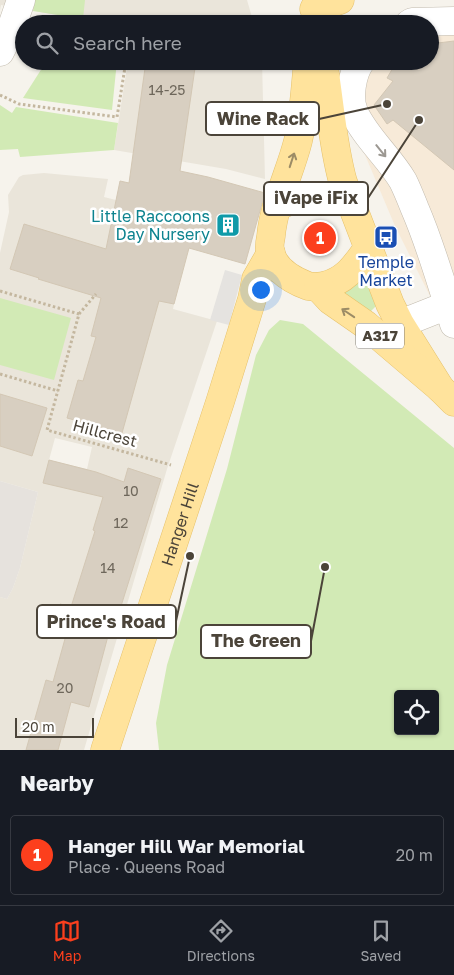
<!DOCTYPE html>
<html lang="en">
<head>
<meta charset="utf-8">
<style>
  :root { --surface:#171b24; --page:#242831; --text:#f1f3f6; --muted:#9ea1a6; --line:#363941; --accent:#fc3f1d }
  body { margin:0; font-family:"Golos Text",sans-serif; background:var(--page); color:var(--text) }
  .controls { position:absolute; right:15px; bottom:15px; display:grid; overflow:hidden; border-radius:5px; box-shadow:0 1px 4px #0004 }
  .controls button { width:45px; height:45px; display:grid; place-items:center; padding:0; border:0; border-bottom:1px solid var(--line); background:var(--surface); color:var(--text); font:25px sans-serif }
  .scale { position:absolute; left:15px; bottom:12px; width:79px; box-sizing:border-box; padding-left:5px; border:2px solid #4b4439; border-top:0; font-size:14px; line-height:18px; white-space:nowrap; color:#4b4439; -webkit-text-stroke:4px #fff; paint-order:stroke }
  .you { position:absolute; left:260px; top:289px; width:18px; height:18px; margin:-12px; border:4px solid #fff; border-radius:50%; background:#1a73e8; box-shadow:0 0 0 8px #1a73e833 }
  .badge { display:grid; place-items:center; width:32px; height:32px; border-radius:50%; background:var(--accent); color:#fff; font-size:16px; font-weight:700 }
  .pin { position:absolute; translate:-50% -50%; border:2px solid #fff; box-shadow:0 1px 5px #0006 }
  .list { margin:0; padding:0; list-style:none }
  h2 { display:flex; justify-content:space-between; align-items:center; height:65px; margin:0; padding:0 20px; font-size:21px }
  h2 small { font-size:16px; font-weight:400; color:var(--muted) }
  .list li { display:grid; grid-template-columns:32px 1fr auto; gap:15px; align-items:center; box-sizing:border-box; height:80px; margin:0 10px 10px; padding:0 10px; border:1px solid var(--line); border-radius:5px }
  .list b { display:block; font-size:19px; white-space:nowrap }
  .list p { margin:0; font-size:16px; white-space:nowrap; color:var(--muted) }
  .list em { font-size:16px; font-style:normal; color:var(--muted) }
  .icon { flex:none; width:28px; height:28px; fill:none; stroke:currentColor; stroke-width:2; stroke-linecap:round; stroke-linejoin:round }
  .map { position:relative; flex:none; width:454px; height:750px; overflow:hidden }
  .search { position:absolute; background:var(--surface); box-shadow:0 1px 4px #0004; left:15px; right:15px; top:15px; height:55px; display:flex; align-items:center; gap:12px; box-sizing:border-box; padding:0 18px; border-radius:28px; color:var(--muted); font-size:19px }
  .sheet { height:155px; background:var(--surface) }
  nav { display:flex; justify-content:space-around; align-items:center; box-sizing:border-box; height:70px; border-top:1px solid var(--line); background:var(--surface); font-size:14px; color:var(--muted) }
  nav a { display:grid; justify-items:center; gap:2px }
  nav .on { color:var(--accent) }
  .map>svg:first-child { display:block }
  .residential { fill:#eae5da; fill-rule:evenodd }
  .commercial { fill:#f7ead8 }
  .industrial { fill:#e6e2dd }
  .green { fill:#d2eab5; fill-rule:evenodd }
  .parking { fill:#e5e3e0 }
  .building { fill:#d8cfc1; stroke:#d3c7b4 }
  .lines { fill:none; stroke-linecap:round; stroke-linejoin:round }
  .minor-casing { stroke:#c2bbae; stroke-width:29 }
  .major-casing { stroke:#e6c16a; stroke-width:29 }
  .path { stroke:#c4b79f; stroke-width:3; stroke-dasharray:2.5 2.5; stroke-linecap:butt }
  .minor { stroke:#fff; stroke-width:28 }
  .major { stroke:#ffe39c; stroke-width:28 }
  .oneway { stroke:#9c9892 }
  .oneway2 { stroke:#9c8c66 }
  .labels { text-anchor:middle; stroke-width:5; stroke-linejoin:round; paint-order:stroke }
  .number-label { font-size:14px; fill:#6e675b }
  .shield { fill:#fff; stroke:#817c74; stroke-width:1 }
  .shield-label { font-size:15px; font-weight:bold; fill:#4b4439 }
  .culture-label { font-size:16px; fill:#0d838f; stroke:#fff; text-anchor:end }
  .transit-label { font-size:16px; fill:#164399; stroke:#fff }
  .street-label { font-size:16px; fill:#4b4439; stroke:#fff }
  .leader { fill:none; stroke:#4b4439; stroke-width:2 }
  .callout-dot { fill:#4b4439; stroke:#fff; stroke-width:2 }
  .callout { fill:#fff; stroke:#4b4439; stroke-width:2 }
  .callout-label { font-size:18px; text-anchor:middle; font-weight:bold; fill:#4b4439 }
</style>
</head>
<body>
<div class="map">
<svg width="454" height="750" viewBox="0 0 454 750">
  <rect width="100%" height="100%" fill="#f6f3ec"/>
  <path class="residential" d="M0,0H247L254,24H108L1,5L0,10Z
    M128,61H262L265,179L226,169L114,150Z
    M44,173L108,179L104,197L116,200L100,280L174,304L173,309L217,321L167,469L84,750H0V597L7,599L13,588L20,568L38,492L0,481V253L9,212L8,195L19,177L23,175ZM55,438L92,447L87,469L49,460Z"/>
  <path class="commercial" d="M454,7V319L444,324L395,226L360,143L348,61H430V24H386L395,18L412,14Z"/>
  <path class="industrial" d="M0,481L38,492L20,568L13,588L7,599L0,597Z"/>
  <path class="green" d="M35,0H85L83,19L33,11Z
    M38,61H117L112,110L23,98L44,65Z
    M0,105L12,113L16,107L118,123L114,150L20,157L18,149L0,150Z
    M366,275L380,302L370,312L342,294Z
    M0,298L71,318L54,380L0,365Z
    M280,320L303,324L454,448V750H159L156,723L167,665L227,469L256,355L269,330ZM398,694H435V731H398Z"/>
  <path class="parking" d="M225,270L242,275L229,325L210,320Z"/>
  <path class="building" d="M454,41V170L393,120L387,124L374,105L393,81L387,78L397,61H430V44Z
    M146,61H196L180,171L208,177L265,193L245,264L189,248L174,304L159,301L122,433L67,418L78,380L83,381L96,337L91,336L101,298L38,279L39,278L10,269L24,224L106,249L120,181L129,183Z
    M0,394L47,408L32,456L0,446Z
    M49,460L96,472L124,482L128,468L161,479L116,622L112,621L89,707L71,702L58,750H26L46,680L53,682L68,628L54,624L60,604L71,607L95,531L93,530L103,497L43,483Z"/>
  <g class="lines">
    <g class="minor-casing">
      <path id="minor" d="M409,24L412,22L454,21
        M0,52L10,32L21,0
        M361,61C352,73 348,98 354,112C365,137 389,157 403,181C407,189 411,199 415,209C431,246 442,285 454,324
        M400,324L448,305"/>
    </g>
    <g class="major-casing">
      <g id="major">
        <path d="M314,9L340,0"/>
        <path d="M308,61C305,88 304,115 298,141C290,173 274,203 271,236C270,241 269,246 270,251C274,269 292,280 308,286C313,287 318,287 323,286C346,281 355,266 368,248"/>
        <path d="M323,61C330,102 332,143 343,182L390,304L400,324L440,388"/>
        <path d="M277,206L296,199L312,196L349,198"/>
        <path d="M318,287L330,300L366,325L440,388L454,402"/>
        <path id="s1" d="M105,750L220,402L252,299L256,279L271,253"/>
      </g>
    </g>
    <path class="path" d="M43,19L83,24
      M0,95L19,104L117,117L126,61
      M0,291L79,314L47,430L171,465
      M79,314L96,294
      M0,374L58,391"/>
    <use href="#minor" class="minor"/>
    <use href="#major" class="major"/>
  </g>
  <defs><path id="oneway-shaft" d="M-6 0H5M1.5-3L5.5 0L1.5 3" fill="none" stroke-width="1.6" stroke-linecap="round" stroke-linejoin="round" transform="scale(1.25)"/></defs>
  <use class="oneway" href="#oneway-shaft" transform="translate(381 151) rotate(51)"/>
  <g class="oneway2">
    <use href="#oneway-shaft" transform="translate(292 160) rotate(-72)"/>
    <use href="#oneway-shaft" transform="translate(348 313) rotate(-146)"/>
  </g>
  <defs>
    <g id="building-square" transform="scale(1.25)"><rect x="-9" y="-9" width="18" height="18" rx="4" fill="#0f9aa8" stroke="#fff"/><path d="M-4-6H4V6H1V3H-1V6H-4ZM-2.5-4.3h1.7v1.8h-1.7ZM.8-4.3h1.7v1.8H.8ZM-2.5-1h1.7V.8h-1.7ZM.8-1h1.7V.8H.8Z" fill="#fff"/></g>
    <g id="bus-square" transform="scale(1.25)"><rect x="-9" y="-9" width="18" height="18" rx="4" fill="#1a4fb4" stroke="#fff"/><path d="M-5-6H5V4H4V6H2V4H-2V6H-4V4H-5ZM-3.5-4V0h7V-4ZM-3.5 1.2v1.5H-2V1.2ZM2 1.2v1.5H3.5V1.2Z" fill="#fff"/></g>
  </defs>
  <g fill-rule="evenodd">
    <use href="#building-square" x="228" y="225"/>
    <use href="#bus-square" x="386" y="237"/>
  </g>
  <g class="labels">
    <g class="number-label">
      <text x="167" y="95">14-25</text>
      <text x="131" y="496">10</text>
      <text x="121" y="528">12</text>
      <text x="108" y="573">14</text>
      <text x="65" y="693">20</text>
    </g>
    <rect class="shield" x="356" y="323.5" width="48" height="25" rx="4"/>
    <g class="shield-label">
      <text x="380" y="341">A317</text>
    </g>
    <g class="culture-label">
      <text x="210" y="222">Little Raccoons<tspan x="210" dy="18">Day Nursery</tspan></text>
    </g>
    <g class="transit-label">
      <text x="386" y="268">Temple<tspan x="386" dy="18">Market</tspan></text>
    </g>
    <g class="street-label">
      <text transform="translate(105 433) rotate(15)" y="6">Hillcrest</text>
      <text dy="6" stroke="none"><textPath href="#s1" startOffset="238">Hanger Hill</textPath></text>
    </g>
  </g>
  <path class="leader" d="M387 104L319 119M419 120L368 198M190 556L176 621M325 567L311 641"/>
  <g class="callout-dot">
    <circle cx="387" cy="104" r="5"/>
    <circle cx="419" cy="120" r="5"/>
    <circle cx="190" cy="556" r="5"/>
    <circle cx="325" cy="567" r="5"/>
  </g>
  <g class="callout">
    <rect x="206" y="102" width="113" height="33" rx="5"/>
    <rect x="264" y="182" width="104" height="33" rx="5"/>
    <rect x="37" y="605" width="139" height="33" rx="5"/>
    <rect x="201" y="625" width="110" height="33" rx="5"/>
  </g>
  <g class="callout-label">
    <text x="263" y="125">Wine Rack</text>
    <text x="316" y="204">iVape iFix</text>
    <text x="106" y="628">Prince's Road</text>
    <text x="256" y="647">The Green</text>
  </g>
</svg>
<div class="controls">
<button><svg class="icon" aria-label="locate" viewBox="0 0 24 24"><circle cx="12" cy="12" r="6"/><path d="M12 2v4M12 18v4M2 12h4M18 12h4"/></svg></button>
</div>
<div class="scale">20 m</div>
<div class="you"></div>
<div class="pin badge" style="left:320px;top:238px">1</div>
<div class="search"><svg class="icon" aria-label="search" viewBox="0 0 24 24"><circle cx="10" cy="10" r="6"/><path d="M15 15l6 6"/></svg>Search here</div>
</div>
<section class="sheet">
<h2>Nearby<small></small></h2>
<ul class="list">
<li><span class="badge">1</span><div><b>Hanger Hill War Memorial</b><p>Place · Queens Road</p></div><em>20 m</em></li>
</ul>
</section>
<nav>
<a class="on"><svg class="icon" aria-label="map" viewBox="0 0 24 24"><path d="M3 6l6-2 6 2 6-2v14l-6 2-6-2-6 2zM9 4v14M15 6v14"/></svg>Map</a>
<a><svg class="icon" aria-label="directions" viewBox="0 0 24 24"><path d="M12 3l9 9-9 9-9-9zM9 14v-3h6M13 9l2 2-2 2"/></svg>Directions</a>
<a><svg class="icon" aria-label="saved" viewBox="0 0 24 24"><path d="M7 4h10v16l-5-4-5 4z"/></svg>Saved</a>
</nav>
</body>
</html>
